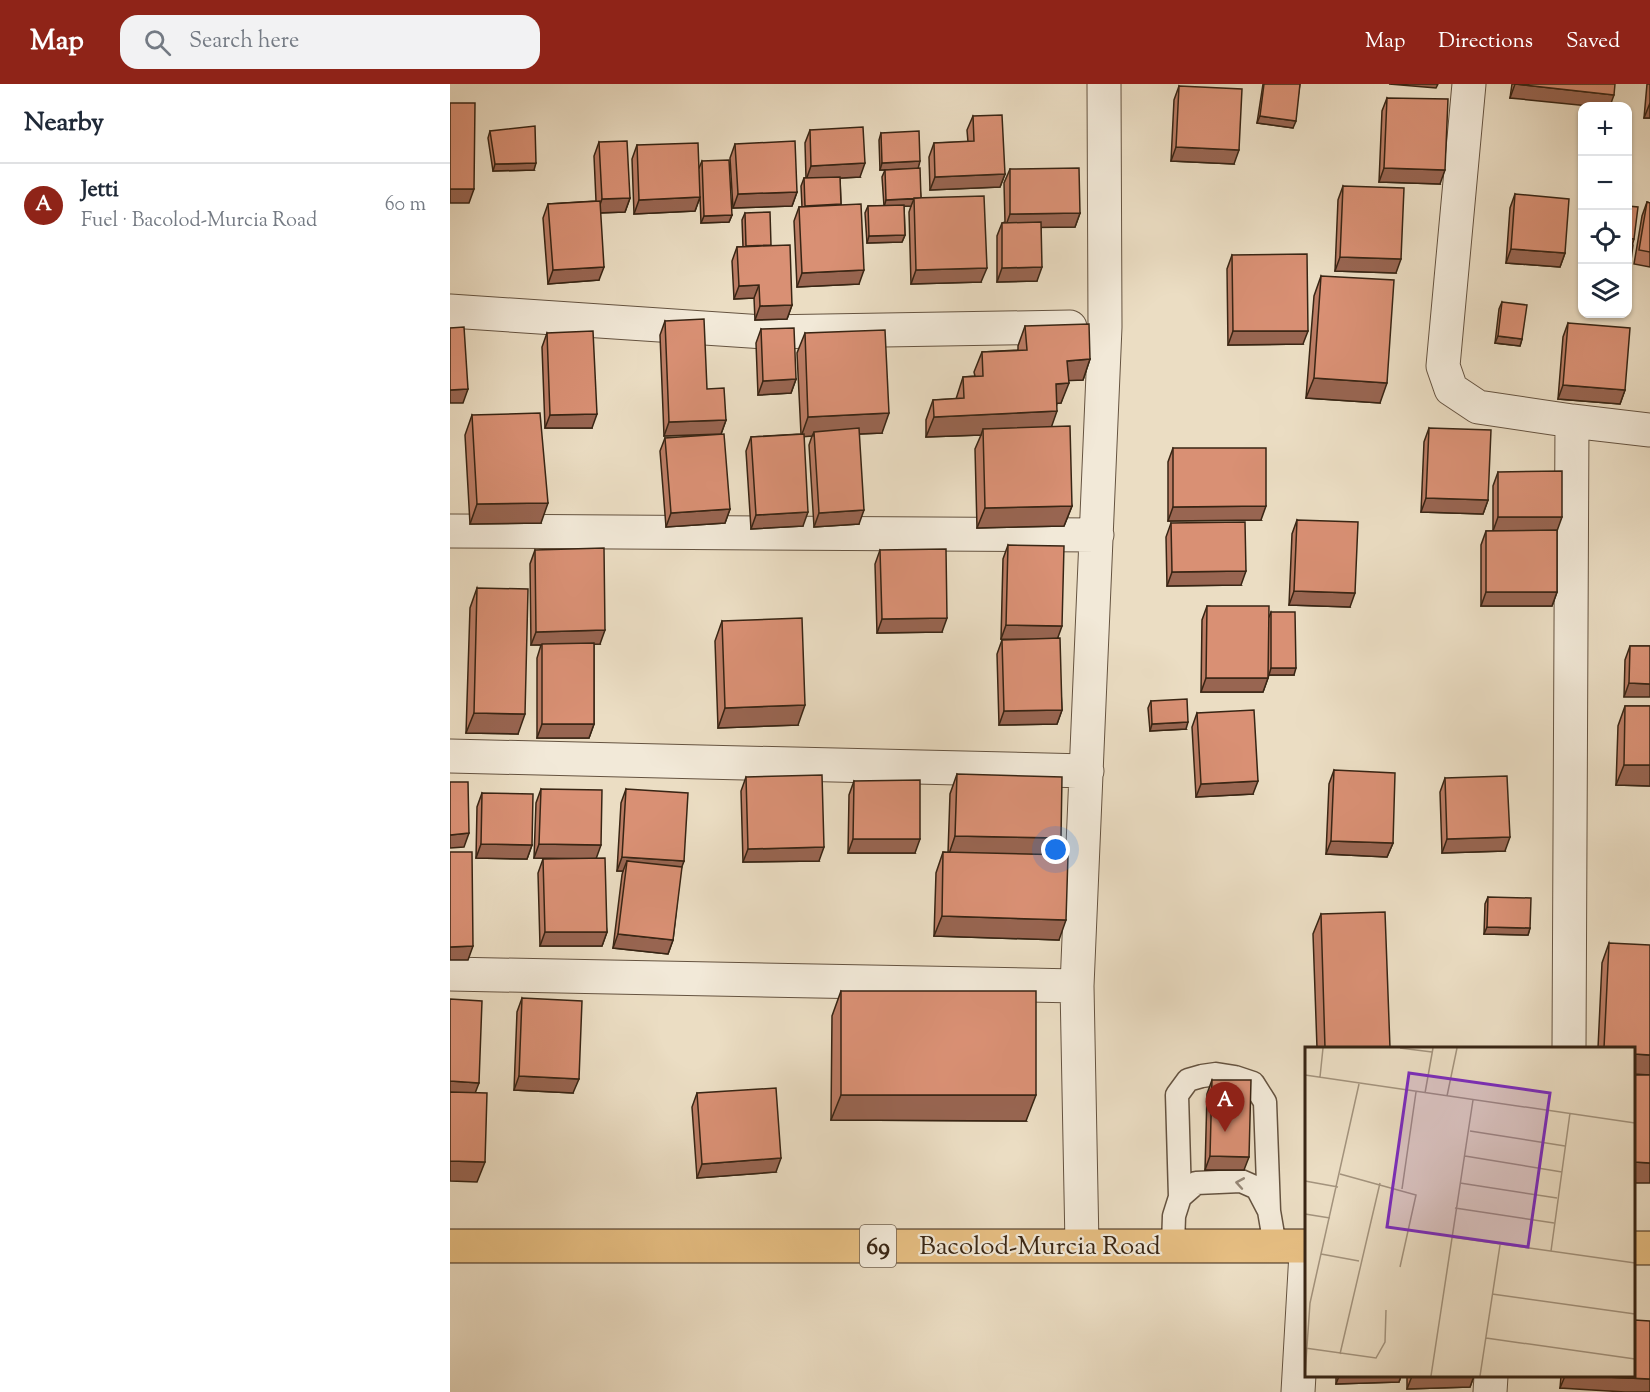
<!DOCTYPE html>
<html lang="en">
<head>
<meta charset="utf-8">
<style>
  :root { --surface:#fff; --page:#f2f2f3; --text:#1f2937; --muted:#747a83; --line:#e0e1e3; --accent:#8f2418 }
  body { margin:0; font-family:"Sorts Mill Goudy",serif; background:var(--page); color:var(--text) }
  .controls { position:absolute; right:18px; top:18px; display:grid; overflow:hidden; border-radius:12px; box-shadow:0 2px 4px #0004 }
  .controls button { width:54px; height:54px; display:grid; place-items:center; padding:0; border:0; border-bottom:2px solid var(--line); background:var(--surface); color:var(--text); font:30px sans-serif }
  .you { position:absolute; left:606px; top:766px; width:21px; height:21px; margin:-15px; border:4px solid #fff; border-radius:50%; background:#1a73e8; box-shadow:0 0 0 9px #1a73e833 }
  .badge { display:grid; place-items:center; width:39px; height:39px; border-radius:50%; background:var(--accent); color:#fff; font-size:20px; font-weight:700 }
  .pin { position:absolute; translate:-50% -50px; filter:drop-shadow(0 2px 3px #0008) }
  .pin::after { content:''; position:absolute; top:32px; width:21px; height:18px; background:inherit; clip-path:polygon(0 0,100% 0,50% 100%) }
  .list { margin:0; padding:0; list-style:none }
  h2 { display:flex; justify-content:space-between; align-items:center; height:78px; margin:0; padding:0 24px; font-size:26px }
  h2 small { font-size:20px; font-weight:400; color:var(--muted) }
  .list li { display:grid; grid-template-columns:39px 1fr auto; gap:18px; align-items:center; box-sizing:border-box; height:84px; padding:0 24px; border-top:2px solid var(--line) }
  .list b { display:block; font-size:22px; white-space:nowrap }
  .list p { margin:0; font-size:20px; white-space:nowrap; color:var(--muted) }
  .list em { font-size:20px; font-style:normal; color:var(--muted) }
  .icon { flex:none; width:33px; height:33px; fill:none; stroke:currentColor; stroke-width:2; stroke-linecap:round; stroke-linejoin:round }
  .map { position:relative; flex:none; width:1200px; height:1308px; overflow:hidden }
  header { display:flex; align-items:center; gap:36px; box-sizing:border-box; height:84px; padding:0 30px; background:var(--accent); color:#fff }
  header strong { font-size:28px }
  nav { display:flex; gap:33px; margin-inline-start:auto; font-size:21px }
  .search { width:420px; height:54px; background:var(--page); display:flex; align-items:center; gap:15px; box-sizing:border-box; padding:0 21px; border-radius:18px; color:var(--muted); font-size:22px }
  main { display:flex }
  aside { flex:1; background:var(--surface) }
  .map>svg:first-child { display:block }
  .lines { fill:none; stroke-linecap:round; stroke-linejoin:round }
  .lane-casing { stroke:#655340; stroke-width:25 }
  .street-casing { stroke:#655340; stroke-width:35 }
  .primary-casing { stroke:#382514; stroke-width:35 }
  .lane { stroke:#f2e9d8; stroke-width:22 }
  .street { stroke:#f2e9d8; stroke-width:33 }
  .primary { stroke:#e6be82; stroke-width:33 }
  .wall { fill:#bb7c64; stroke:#382514; stroke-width:1.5 }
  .shaded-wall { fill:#986551; stroke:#382514; stroke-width:1.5 }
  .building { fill:#d99074; stroke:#382514; stroke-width:1.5 }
  .oneway { stroke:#958776 }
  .labels { text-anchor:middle; stroke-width:4.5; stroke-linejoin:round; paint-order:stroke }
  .shield { fill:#f2e9d8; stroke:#70604f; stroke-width:1.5 }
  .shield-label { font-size:24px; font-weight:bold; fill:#382514 }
  .street-label { font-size:26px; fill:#382514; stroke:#f2e9d8 }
  .inset-road { fill:none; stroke:#a3937d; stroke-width:1.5 }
  .view { fill:#7b2cbf; fill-opacity:0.15; stroke:#7b2cbf; stroke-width:3 }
  .inset-edge { fill:none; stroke:#382514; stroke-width:3 }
</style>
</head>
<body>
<header>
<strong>Map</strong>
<div class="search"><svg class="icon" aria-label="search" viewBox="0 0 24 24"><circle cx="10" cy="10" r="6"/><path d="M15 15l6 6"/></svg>Search here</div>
<nav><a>Map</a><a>Directions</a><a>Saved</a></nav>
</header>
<main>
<aside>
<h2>Nearby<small></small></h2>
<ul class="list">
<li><span class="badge">A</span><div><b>Jetti</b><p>Fuel · Bacolod-Murcia Road</p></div><em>60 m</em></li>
</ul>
</aside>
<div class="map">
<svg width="1200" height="1308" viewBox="0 0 1200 1308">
  <rect width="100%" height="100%" fill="#ebddc3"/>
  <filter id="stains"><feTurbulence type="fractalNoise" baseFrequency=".00333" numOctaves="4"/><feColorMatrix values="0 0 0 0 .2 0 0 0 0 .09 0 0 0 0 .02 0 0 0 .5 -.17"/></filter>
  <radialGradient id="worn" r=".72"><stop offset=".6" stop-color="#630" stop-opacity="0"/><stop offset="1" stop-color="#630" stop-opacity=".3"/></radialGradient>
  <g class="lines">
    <g class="lane-casing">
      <path id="lane" d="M730,1113L727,1011L738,996L752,992L766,990L785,993L803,999L815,1018L819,1127
        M723,1161L724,1132L730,1113L746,1099L791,1097L807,1104L819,1127L825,1162"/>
    </g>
    <g class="street-casing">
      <path id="street" d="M1019,0L993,282L1001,305L1028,323L1122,337L1200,346
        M0,227L315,248L620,243
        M0,447L647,451
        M0,672L637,687
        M0,890L627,902
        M1119,964L1122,337
        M632,1161L627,902L655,243L654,0
        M848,1308L856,1169
        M1040,1308L1041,1292"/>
    </g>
    <g class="primary-casing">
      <path id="primary" d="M0,1162H856
        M1184,1164H1200"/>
    </g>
    <use href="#lane" class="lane"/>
    <use href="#street" class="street"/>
    <use href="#primary" class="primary"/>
  </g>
  <path class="wall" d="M813,0H850L843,44L807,39Z
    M1062,0H1165L1060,14Z
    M1197,0H1200V34H1194Z
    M729,2L784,80L721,77L724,16Z
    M937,14L990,100L929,98L932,27Z
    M523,32L555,90L550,103L480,106L479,73L484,59L518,58L517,46Z
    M360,46L410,93L390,94L391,121L409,200L347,203L344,137L349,123H352L351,102L354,94H356L355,59Z
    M40,47L84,86L43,87L38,54Z
    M431,49L468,84L471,114L531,198L461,200L459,128L461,122H454L455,151L452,158L417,159L415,129L418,122H434L432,93L435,86H430L429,56Z
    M149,58L180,114L175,128L150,129L149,196L98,200L93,134L98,120L146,117L144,72Z
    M285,60L347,108L342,122L283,124L280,74Z
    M187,61L249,84L252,77L282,131L279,138L251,139L250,113L245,127L184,130L182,75Z
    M560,85L630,129L625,143H591L587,197L547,198V152L552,139L555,138L554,99Z
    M893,102L946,189L885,187L888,116Z
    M1065,110L1115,169L1110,183L1056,179L1060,124Z
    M1197,118L1200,119V183L1184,180L1192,132Z
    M295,129L321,162L342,221L337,235L305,236L304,214L284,215L282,177L287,163H293L292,136Z
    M782,171L853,260L778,261L777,185Z
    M871,192L930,319L856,314L864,212Z
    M1052,218L1072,255L1070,262L1045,259L1049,225Z
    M215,237L276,336L271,350L214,352L210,251Z
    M1118,239L1175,306L1170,320L1108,315L1113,253Z
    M575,242L640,275L633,296H618L611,319H607L601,343L622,422L614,442L527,444L525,365L531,351L476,353V336L483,316L506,315L513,293L525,292L524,288L532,268L568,266V262Z
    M311,245L346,295L341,309L308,311L306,259Z
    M97,249L142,344H95L92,263Z
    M355,249L432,349L409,350V440L364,443L359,361L362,352H354L353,442L301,445L296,367L301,353L351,350L347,269Z
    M22,331L91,439L20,440L15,351Z
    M979,344L1038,416L1033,430L971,428L974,358Z
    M215,354L280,425L275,439L216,443L210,367Z
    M723,364L811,436L718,437V378Z
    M1048,388L1107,446V508L1102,522H1031V461L1036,447H1043V402Z
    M847,436L900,523L839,521L842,450Z
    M721,439L791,501L717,502L716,453Z
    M558,461L608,554L612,626L607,640L549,641L547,570L552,556L572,555H551L553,475Z
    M85,466L150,560H144V640L139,654H87V574L91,561H81L80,480Z
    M430,466L492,548L427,549L425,480Z
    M27,504L68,650L16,649L20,524Z
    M757,522L819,533L821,528L844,591H819L813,608H751L752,536Z
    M272,537L348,641L268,644L265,557Z
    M1180,562H1200L1174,613L1175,576Z
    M701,617L736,645L700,647L698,624Z
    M1175,622H1200V702L1166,701L1168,642Z
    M747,629L803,710L746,713L742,643Z
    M884,686L943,759L937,773L876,770L879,700Z
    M507,690L604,771L609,856L484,852L486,789L493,768L498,769L500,710Z
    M296,693L369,777L293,778L291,707Z
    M995,694L1055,767L992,769L990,708Z
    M404,697L465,769H398L399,711Z
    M91,705L146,774L157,848L152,862H90L88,789L93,775L123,774H84L86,719Z
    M176,705L234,777L231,783L223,856L218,870L163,864L172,791L173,787H167L171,719Z
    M32,709L82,761L77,775L26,774L27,723Z
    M1038,813L1080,844L1078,851L1034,850L1035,820Z
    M871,830L940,964H867L863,850Z
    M1159,859L1184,964H1148L1152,879Z
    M391,907L576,1037L381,1036L382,932Z
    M72,914L123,1009L64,1006L67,928Z
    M762,996L794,1086H755L757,1010Z
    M247,1009L326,1088L247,1094L242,1023Z
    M886,1292H951L949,1298L886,1300Z
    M957,1292H1024L1020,1303L957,1305Z
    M1111,1292H1184L1110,1304Z"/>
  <path class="shaded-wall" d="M939,0H988L986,4Z
    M1065,0L1164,11L1160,22H1139L1060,14Z
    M1200,19V34H1194Z
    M810,32L846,37L843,44L807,39Z
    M726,63L789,66L784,80L721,77Z
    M470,77L468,85L430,86L432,79Z
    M86,79L84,86L43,87L45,80Z
    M415,79L410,93L356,96L361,82Z
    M934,84L995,86L990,100L929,98Z
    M555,90L550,103L480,106L485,93Z
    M0,105H24L19,119H0Z
    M347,108L342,122L283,124L288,110Z
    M250,113L245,127L184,130L189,116Z
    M180,114L175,128L147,129L152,115Z
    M464,115L461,122L434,123L436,116Z
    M630,129L625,143L555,144L560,130Z
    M282,131L279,138L251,139L254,132Z
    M455,151L452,158L417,159L419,152Z
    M1178,154L1184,155L1182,162L1178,161Z
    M1061,165L1115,169L1110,183L1056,179Z
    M890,173L951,175L946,189L885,187Z
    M154,183L149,196L98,200L103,186Z
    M592,183L587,197L547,198L552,184Z
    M537,184L531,198L461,200L466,186Z
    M414,186L409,200L347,203L352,189Z
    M309,201L304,214L284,215L289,202Z
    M342,221L337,235L305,236L310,222Z
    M783,247H858L853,260L778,261Z
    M1048,252L1072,255L1070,262L1045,259Z
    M640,275L633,296L610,297L617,277Z
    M864,294L937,299L930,319L856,314Z
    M346,295L341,309L308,311L313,297Z
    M619,299L611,319L599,320L606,300Z
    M1113,301L1175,306L1170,320L1108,315Z
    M18,305L13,319H0V306Z
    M607,327L600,347L533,345L531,351L476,353L484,333Z
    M439,329L432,349L364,352V348L362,352L351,353L358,333Z
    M147,330L142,344H95L100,331Z
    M276,336L271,350L214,352L219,338Z
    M976,414L1038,416L1033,430L971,428Z
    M98,419L91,439L20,440L27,420Z
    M622,422L614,442L527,444L535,424Z
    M816,422L811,436L718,437L723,423Z
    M280,425L275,439L216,443L221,429Z
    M414,426L409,440L364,443L369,429Z
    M358,428L353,442L301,445L306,431Z
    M1048,433H1112L1107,447H1043Z
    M796,487L791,501L717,502L722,488Z
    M844,507L905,509L900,523L839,521Z
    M1036,508H1107L1102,522H1031Z
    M497,534L492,548L427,549L432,535Z
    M556,541L612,542L607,556L551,555Z
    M155,546L150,560L81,561L86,548Z
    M821,584H846L844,591H819Z
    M756,594H818L813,608H751Z
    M1179,599L1200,600V613H1174Z
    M355,621L348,641L268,644L275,624Z
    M612,626L607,640L549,641L554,627Z
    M24,629L75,630L68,650L16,649Z
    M738,638L736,645L700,647L702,640Z
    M92,640H144L139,654H87Z
    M1174,681H1200V702L1166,701Z
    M808,697L803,710L746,713L751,700Z
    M19,749L14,763L0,764V751Z
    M505,752L611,754L603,775L498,773Z
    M1060,753L1055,767L992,769L997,755Z
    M403,755H470L465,769H398Z
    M881,757L943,759L937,773L876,770Z
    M31,760L82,761L77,775L26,774Z
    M89,760L151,761L146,775L84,774Z
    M374,763L369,777L293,778L298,765Z
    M172,773L234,777L229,791L177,777L173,787H167Z
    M492,832L616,836L609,856L484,852Z
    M1037,843L1080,844L1078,851L1034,850Z
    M95,848H157L152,862H90Z
    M168,850L223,856L218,870L163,864Z
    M23,862L18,876H0V863Z
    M1184,970L1200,971V991L1184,990Z
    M69,992L129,995L123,1009L64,1006Z
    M0,997L29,999L24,1012L0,1011Z
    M391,1011H586L576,1037L381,1036Z
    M760,1072L799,1073L794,1086H755Z
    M331,1074L326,1088L247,1094L252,1080Z
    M0,1077L35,1078L27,1098L0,1097Z
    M1184,1078L1200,1079V1099H1184Z
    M889,1292H951L949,1298L886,1300Z
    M962,1292H1024L1020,1303L957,1305Z
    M1115,1292H1134L1200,1295V1308H1175L1110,1304Z"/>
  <path class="building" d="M814,0H850L846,37L810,32Z
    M1066,0H1165L1164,11Z
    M729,2L792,5L789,66L726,63Z
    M937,14L998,15L995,86L934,84Z
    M0,19H25L24,105H0Z
    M552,31L555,90L485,93L484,59L524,57L523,32Z
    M85,42L86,79L45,80L40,47Z
    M413,43L415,79L361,82L360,46Z
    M469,47L470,77L432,79L431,49Z
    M177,57L180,114L152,115L149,58Z
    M345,57L347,108L288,110L285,60Z
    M248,59L250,113L189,116L187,61Z
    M279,76L282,131L254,132L252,77Z
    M470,84L471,114L436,116L435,86Z
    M629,84L630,129L560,130V85Z
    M390,93L391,120L355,122L354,94Z
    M893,102L954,104L951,175L890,173Z
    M1065,110L1119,115L1115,169L1061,165Z
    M534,112L537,184L466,186L464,114Z
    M150,117L154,183L103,186L98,120Z
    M1197,118L1200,119V168L1189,166Z
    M411,120L414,186L352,189L349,123Z
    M454,121L455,151L419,152L418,122Z
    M1178,122L1188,123L1184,155L1178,154Z
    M320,128L321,161L296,162L295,129Z
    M591,138L592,183L552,184V139Z
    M1178,160L1183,161L1178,200Z
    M340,161L342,221L310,222L309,201L289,202L287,163Z
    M857,170L858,247H783L782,171Z
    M871,192L944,196L937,299L864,294Z
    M1052,218L1077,221L1072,255L1048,252Z
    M254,235L257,305L274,304L276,336L219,338L215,237Z
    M1118,239L1180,244L1175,306L1113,301Z
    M639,240L640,275L617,277L619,299L606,300L607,327L484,333L483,316L514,314L513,293L533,292L532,268L577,266L575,242Z
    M14,243L18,305L0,306V244Z
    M344,244L346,295L313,297L311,245Z
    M435,246L439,329L358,333L355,249Z
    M143,247L147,330L100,331L97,249Z
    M90,329L98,419L27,420L22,331Z
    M620,342L622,422L535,424L533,345Z
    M409,344L414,426L369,429L364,348Z
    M979,344L1041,346L1038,416L976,414Z
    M274,350L280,425L221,429L215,354Z
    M354,350L358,428L306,431L301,353Z
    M723,364H816V422L723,423Z
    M1112,387V433H1048V388Z
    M847,436L908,438L905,509L844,507Z
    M795,438L796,487L722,488L721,439Z
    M1107,446V508H1036V447Z
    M558,461L614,462L612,542L556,541Z
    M154,464L155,546L86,548L85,466Z
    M496,465L497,534L432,535L430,466Z
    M27,504L78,505L75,630L24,629Z
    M757,522H819L818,594H756Z
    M821,528H845L846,584H821Z
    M352,534L355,621L275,624L272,537Z
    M610,554L612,626L554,627L552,556Z
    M144,559V640H92V560Z
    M1180,562H1200V600L1179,599Z
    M737,615L738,638L702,640L701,617Z
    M1175,622H1200V681H1174Z
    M804,626L808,697L751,700L747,629Z
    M884,686L945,689L943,759L881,757Z
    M507,690L612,693L611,754L505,752Z
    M372,691L374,763L298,765L296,693Z
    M1057,692L1060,753L997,755L995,694Z
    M470,696V755H403L404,697Z
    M0,698H18L19,749L0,751Z
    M91,705L152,706L151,761L89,760Z
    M176,705L238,709L234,777L172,773Z
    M32,709L83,710L82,761L31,760Z
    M0,768H22L23,862L0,863Z
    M493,768L618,771L616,836L492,832Z
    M155,774L157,848H95L93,775Z
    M177,777L232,783L223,856L168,850Z
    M1038,813L1081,814L1080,844L1037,843Z
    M935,828L940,964H875L871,830Z
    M1159,859L1200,861V971L1184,970V964H1154Z
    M391,907H586V1011H391Z
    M72,914L132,917L129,995L69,992Z
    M0,915L32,917L29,999L0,997Z
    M1184,991H1200V1079L1184,1078Z
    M762,996H801L799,1073L760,1072Z
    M326,1004L331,1074L252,1080L247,1009Z
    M0,1008L37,1009L35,1078L0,1077Z
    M1184,1236L1200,1237V1295L1134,1292H1184Z"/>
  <defs><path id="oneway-chevron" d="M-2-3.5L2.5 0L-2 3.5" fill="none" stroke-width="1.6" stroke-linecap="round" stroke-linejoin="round" transform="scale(1.5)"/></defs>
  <use class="oneway" href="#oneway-chevron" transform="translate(790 1099) rotate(-170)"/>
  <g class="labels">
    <rect class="shield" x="410" y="1141" width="36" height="42" rx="4.5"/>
    <g class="shield-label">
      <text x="428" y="1170">69</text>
    </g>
    <g class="street-label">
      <text x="590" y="1170">Bacolod-Murcia Road</text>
    </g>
  </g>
  <g transform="translate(855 963)">
    <rect width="330" height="330" fill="#ebddc3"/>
    <path class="inset-road" d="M95,1L127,5M0,28L330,76M15,30L18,1M120,46L128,1M142,49L152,1M165,84L260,99M160,109L257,125M35,127L111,148L95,220M0,134L33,140M155,136L252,151M97,142L111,45M150,161L249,176M0,167L25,171M146,190L330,216M246,204L265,66M16,207L54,214M187,247L330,267M181,291L330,312M0,301L71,311L80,295L81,263M35,307L75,136M0,328L5,256L54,37M126,329L168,53M175,329L195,198"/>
    <path class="view" d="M104,26L245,46L223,200L82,180Z"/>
    <rect width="330" height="330" class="inset-edge"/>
  </g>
  <rect width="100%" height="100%" filter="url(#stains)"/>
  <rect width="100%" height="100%" fill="url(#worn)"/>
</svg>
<div class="controls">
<button>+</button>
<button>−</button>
<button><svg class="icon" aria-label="locate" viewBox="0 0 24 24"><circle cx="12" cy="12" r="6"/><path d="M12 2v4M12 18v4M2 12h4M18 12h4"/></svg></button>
<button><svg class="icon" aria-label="layers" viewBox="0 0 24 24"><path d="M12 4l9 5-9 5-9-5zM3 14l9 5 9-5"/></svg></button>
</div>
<div class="you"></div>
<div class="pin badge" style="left:775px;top:1048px">A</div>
</div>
</main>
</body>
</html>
